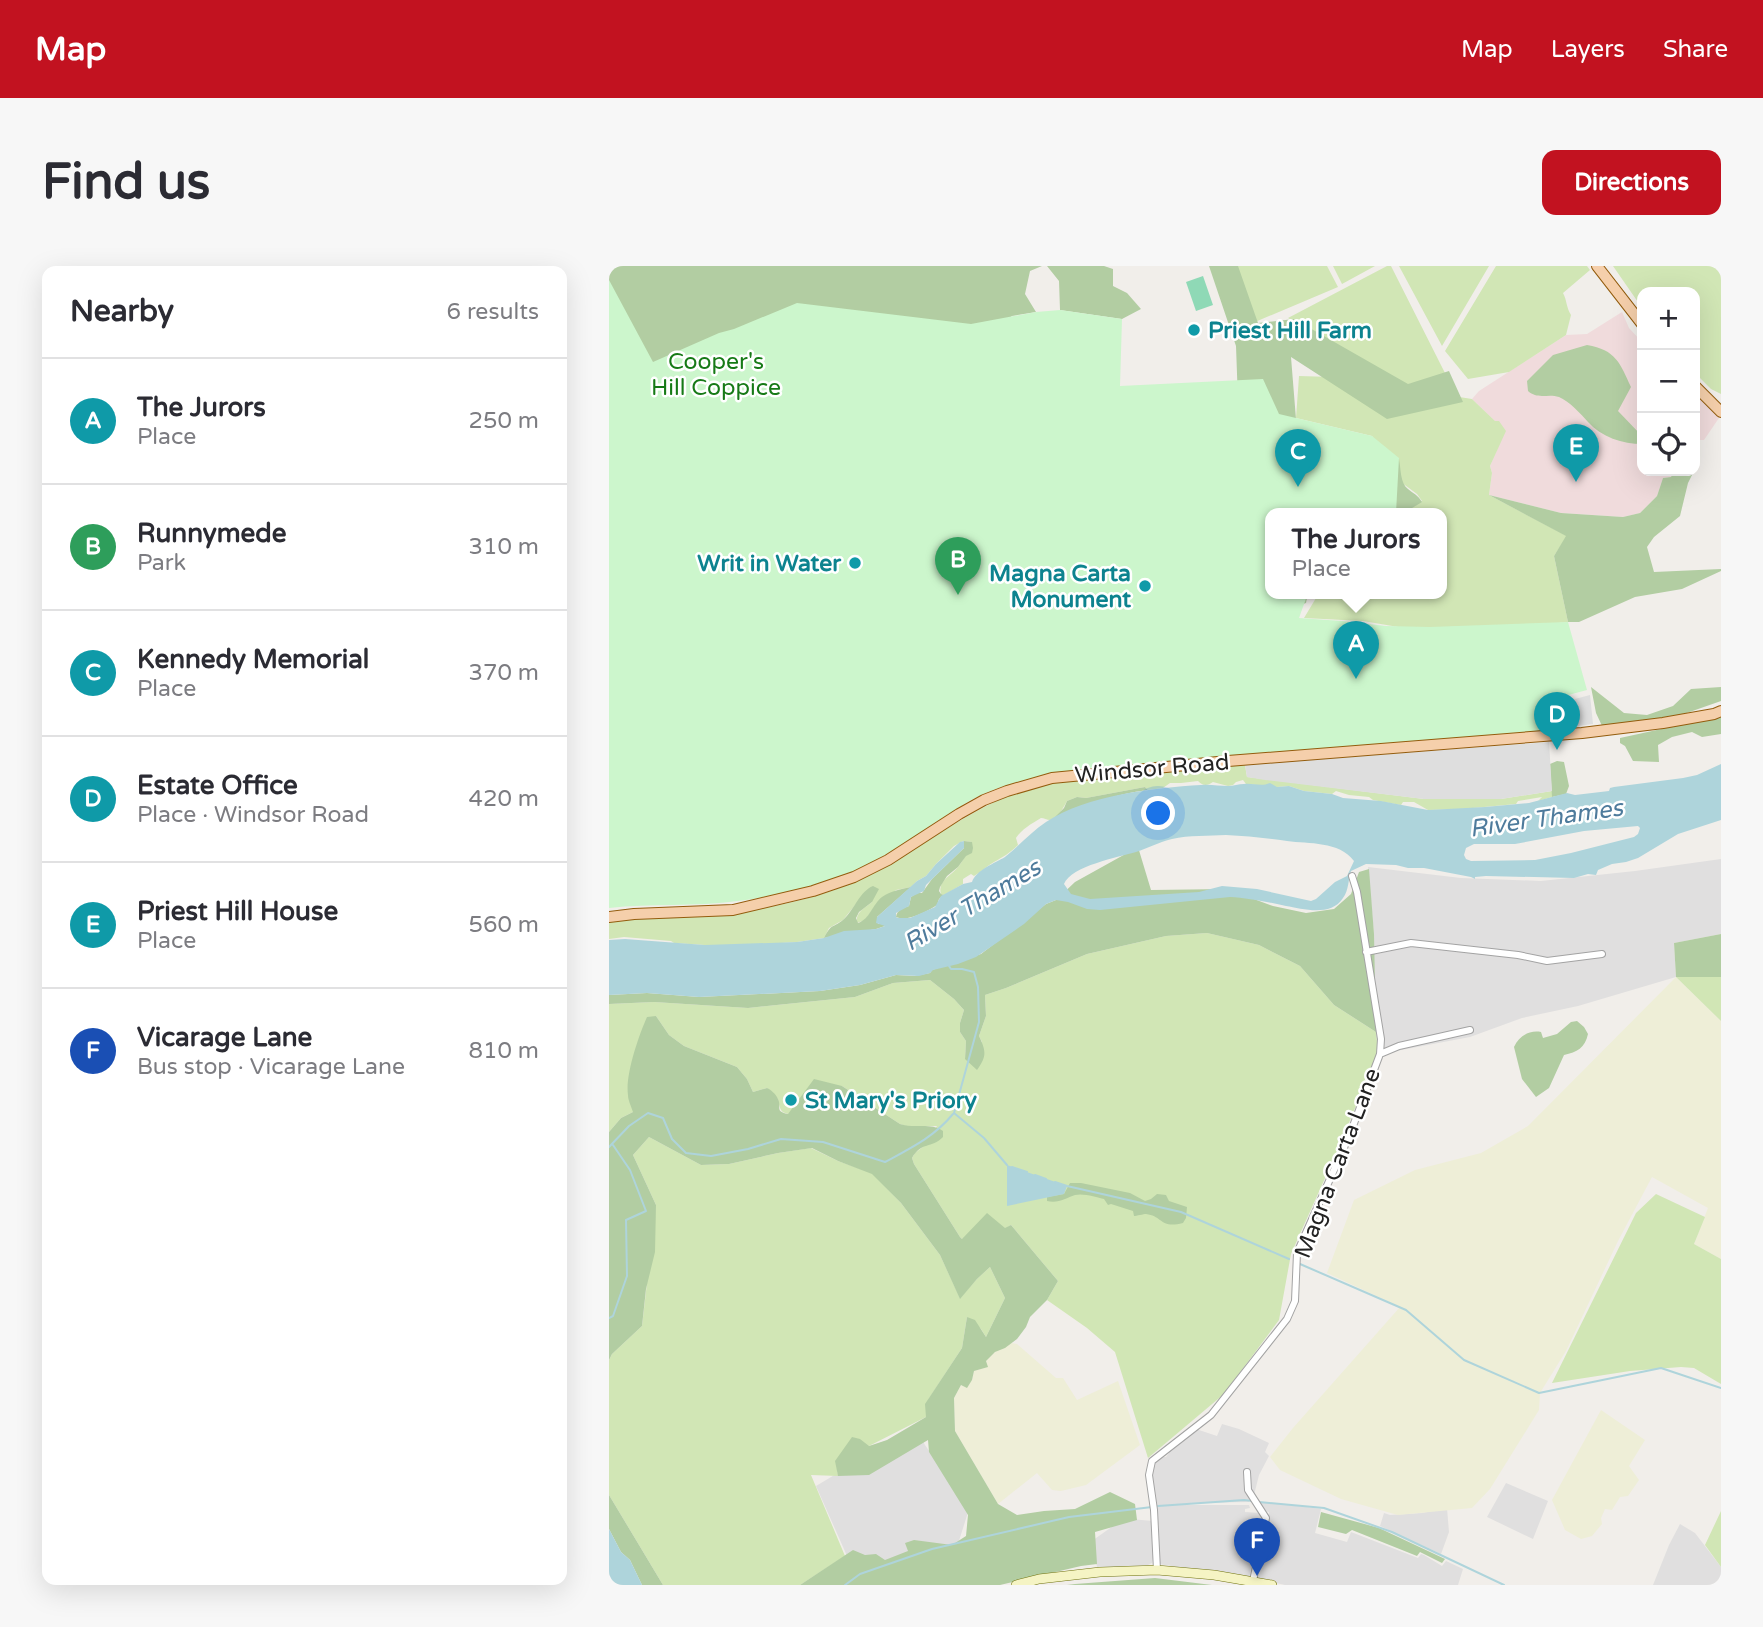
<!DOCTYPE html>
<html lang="en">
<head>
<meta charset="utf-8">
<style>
  :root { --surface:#fff; --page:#f7f7f7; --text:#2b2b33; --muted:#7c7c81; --line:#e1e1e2; --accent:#c21220 }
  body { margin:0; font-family:"Varela Round",sans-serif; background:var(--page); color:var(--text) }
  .controls { position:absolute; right:21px; top:21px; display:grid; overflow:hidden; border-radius:14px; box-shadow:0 7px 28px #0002 }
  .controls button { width:63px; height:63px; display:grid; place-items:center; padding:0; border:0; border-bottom:2px solid var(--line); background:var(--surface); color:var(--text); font:35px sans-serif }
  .you { position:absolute; left:550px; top:548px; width:24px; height:24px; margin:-18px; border:5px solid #fff; border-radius:50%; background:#1a73e8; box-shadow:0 0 0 10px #1a73e833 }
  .badge { display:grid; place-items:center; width:46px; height:46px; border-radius:50%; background:var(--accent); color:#fff; font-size:23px; font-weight:700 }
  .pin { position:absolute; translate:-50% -58px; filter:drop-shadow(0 2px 4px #0008) }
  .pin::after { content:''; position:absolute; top:37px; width:24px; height:21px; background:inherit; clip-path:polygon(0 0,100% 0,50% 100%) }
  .popup { position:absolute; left:656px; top:242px; width:182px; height:91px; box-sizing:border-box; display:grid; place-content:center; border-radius:14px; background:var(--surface); filter:drop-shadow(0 2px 5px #0005); font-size:23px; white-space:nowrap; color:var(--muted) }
  .popup b { font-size:26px; color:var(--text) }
  .popup::after { content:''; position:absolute; left:50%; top:100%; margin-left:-14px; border:14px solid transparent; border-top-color:var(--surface) }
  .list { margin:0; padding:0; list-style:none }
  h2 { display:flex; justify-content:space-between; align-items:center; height:91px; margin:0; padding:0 28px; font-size:30px }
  h2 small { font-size:23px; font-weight:400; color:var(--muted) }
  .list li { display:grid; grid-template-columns:46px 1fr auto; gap:21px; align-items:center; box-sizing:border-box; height:126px; padding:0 28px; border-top:2px solid var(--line) }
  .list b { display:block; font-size:26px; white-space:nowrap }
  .list p { margin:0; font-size:23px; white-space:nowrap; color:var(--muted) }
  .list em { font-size:23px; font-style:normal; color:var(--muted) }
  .icon { flex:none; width:38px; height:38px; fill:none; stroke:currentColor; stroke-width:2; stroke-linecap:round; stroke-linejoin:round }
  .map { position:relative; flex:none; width:1112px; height:1319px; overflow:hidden; border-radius:14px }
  header { display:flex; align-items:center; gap:42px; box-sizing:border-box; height:98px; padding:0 35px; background:var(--accent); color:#fff }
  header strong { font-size:33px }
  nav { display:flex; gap:38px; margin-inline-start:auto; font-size:24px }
  .intro { display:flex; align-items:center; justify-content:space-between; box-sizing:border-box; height:168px; padding:0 42px }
  h1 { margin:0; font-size:49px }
  .button { padding:18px 32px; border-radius:14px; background:var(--accent); color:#fff; font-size:24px; font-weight:700 }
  main { display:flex; gap:42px; padding:0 42px }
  aside { flex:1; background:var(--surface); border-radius:14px; box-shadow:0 7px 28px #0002 }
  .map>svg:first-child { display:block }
  .residential { fill:#e0dfdf }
  .commercial { fill:#f0dbdc }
  .farmland { fill:#eeeed7 }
  .grass { fill:#d1e6b5 }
  .forest { fill:#b2cda2 }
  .park { fill:#ccf6cc }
  .pitch { fill:#8fd9b6 }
  .parking { fill:#dedede }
  .water { fill:#aed4db; fill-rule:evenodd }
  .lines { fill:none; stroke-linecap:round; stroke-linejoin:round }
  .stream { stroke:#aed4db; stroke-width:2 }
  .minor-casing { stroke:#a3a3a3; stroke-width:8 }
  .secondary-casing { stroke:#70730f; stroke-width:10 }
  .primary-casing { stroke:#935c0d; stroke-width:12 }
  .minor { stroke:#fff; stroke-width:6 }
  .secondary { stroke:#f5f4c4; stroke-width:9 }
  .primary { stroke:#f5cfab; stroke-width:10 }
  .culture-dot { fill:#0f9aa8; stroke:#fff; stroke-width:2.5 }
  .labels { text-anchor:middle; stroke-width:5; stroke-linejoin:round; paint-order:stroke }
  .culture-label { font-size:23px; font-weight:bold; fill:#0d838f; stroke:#fff; text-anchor:start }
  .park-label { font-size:23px; fill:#167a16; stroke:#fff }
  .street-label { font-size:23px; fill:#222; stroke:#fff }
  .water-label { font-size:24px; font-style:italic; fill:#4e7b9c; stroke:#fff }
</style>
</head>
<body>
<header>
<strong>Map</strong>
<nav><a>Map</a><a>Layers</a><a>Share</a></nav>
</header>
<div class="intro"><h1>Find us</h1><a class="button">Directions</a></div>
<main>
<aside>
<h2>Nearby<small>6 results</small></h2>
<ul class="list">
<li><span class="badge" style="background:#0f9aa8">A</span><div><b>The Jurors</b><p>Place</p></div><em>250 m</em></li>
<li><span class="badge" style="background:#2e9e5b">B</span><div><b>Runnymede</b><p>Park</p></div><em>310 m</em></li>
<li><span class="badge" style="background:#0f9aa8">C</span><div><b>Kennedy Memorial</b><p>Place</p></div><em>370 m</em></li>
<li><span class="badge" style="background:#0f9aa8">D</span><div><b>Estate Office</b><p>Place · Windsor Road</p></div><em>420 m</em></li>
<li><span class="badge" style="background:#0f9aa8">E</span><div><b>Priest Hill House</b><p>Place</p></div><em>560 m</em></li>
<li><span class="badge" style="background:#1a4fb4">F</span><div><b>Vicarage Lane</b><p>Bus stop · Vicarage Lane</p></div><em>810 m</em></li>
</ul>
</aside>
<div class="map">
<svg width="1112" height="1319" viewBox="0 0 1112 1319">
  <rect width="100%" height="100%" fill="#f1eeea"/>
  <path class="residential" d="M1112,593V668L1065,677L1067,711L969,740L913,752L861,771L771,788H765V668L759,601L852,612L932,615L1026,605Z
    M613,1158L630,1163L660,1177L656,1186L660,1190L650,1209L644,1233H640V1236L580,1237L579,1239H640L641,1242L636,1243V1246L651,1247L652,1249L640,1313L550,1298L549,1296L550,1263L542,1209L544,1198L550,1191H557L560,1187L559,1182L587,1163L608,1170Z
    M306,1161L316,1179L360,1243L349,1278L246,1308L207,1220Z
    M897,1217L939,1235L924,1273L878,1251Z
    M644,1237H667L712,1243L706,1267L738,1276L742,1266L809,1292L812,1288L815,1289L833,1300L837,1295L854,1303L849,1319H676L645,1312L656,1271L660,1246L648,1243Z
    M838,1242L840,1266L832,1288L771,1260L775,1247L781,1249L813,1247Z
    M521,1253L544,1255L546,1282L543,1297L539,1299L489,1303L480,1277L504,1260Z
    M1071,1258L1086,1267L1112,1301V1319H1044L1060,1279Z"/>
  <path class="commercial" d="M1013,46L1020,62L1033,76V205H1065L1062,211L1054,212L1048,230L1031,247L1014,251L952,247L880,229L883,207L881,200L896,165L863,133L870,125L957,69L978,68Z
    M1086,128L1110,152L1095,174H1086Z"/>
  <path class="farmland" d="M1067,711L1112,755V993L1085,978L1099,942L1043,911L1009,975L957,1085L931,1127L930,1144L881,1223L863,1242L789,1249L732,1233L671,1204L661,1191L684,1162L791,1041L718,1007L745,934L806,904L872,887L919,860Z
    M402,1077L408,1078L447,1112H454L468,1134L509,1115L531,1179L477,1219L452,1225L443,1224L428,1207L389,1238L346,1165L345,1132L352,1119L357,1121L363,1114L365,1105L378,1101L377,1095L386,1086Z
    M992,1144L1036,1174L1020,1200L1030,1214L1019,1230L1011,1231L1003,1244L996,1243L992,1252L993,1258L983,1270L972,1273L956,1264L943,1234Z"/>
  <path class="grass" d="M626,0H718L729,21L646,56Z
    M724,0H766L733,18Z
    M778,0H782L837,109L788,121L679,52Z
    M790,0H880L833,80Z
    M887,0H978L981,4L954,27C958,34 957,41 962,49L957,69L900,106L859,113L836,85Z
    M1004,0H1112V128L1102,123L1086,107V26H1033V48L1029,43L1031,39Z
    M690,110L723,111L863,133L886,155H890L897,165L881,200L883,207L880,229L958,270L945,290L959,356L928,359L795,362L754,355L695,352L710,327H833V247H795L813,235L808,228L789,214L763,170L687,152Z
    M636,499L638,511L815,533H892L943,525V531L929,535L933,531L909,535L907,538L854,543L819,544L805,536H794L792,539L764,534L760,531L740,529L727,525L723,528L695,525L680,520L668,521L637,518L634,514L627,516L624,519L619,520L604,516C598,520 594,520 589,515L572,517H561L554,522L539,524L536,521L477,532L468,531L458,535C455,541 448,553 441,554C438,554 435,552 432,552C422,558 413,563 407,572L409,579C401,587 394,591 385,596C378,600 372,606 365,610L362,608L354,613V618L335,629L332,628C328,615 342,610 349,601C355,594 359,584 363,576L354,575L345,580L327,598L317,610L308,615L302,621L287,624L264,643L256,654L248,657C246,646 256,642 263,636L255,628L234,654L220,662L215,672L188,676L142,679H96L65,677L62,675L15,671L0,673V655C84,649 171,650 249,614C313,584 366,535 436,517C456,513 479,513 499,511C545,507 591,503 636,499Z
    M598,667L650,679L691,700L725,739L767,766L769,786L730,881L682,988L670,1054L615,1128L539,1192L506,1086L478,1062L438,1034L449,1015L402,959L396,963L353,973L351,971L305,898L303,892L306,887L315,880L328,860L300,861L291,858L233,820L179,848C170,846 171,841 169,833L158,822L144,826L138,813L128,801L75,780L60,769L47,750L24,846L12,852L0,866V738L45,736L139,742L246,731L284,717L321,714L345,733L355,744L351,757V766L357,775L356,793L373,776L370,770L377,750L376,729L397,722L478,688L557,670Z
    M1067,711H1112V755Z
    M40,871L92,899L120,898L169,887L202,882L229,895L263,907L292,937L331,989L351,1032L368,1013L381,1001L396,1032L377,1071L372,1063L358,1051L353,1082L319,1134L317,1151L260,1180L227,1194L229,1210L202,1209L236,1290L191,1319H54L0,1229V1094L3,1088L33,1060L47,939L24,889Z
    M1047,928L1096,951L1085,978L1112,993V1118L1085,1102L1072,1101L1021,1105L943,1117L1027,947Z
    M1112,1245V1301L1096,1279Z"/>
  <path class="forest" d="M0,0H433L421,5L416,28L427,46L403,50L0,344Z
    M438,0H495L504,3V20L518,27L532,43L513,53L451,44L450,15Z
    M600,0H629L649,57L685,53L799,118L840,105L854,136L778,153L682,91L693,228L661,247V327H699L697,337L637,357L627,80Z
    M978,79C1007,84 1011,97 1022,121L1009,145L1033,170V178C1014,178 992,171 979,156C972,148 960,135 950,131C939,127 929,134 919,125L918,115L944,89Z
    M790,193C792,203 791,217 799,223C805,228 809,229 813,236L795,247H757L783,194Z
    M1065,205H1085L1079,217L1071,250L1045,271L1038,281L1045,306L1112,303V305L1073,323L1026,331L970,356H959L945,290L957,270L880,229L952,247L1014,251L1031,247L1048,230L1054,212L1062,211Z
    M982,421L1015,447L1038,449L1064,440L1082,423L1112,421V435L1072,449L994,462L987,447Z
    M1112,450V468L1093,471L1083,466L1063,471L1049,479L1050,496L1024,495L1016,480L1011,477V472Z
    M948,495L955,496L960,520L957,528L943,531L941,498Z
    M536,521L539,524C506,528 475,539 445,552L455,542L458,535L468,531L477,532Z
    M355,575L363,576L364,582L363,587L357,590L349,601L338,610L331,621L330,625L332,628L335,629L330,633L328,639C317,646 299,656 287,651C288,644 294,642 300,640L302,631L308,627H313L323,613L355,582Z
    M529,581L542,624L618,623L664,640L697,647L725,643L742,628L750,606L760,603L765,668L767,766L725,739L691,700L650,679L598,667L557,670L478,688L397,722L376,729L377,750L370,770C377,785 378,790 368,804L356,793L357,775L351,766V757L355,744L345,733L321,714L284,717L246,731L139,742L45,736L0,738V729L38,727L90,731L211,725L251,719L287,709L306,710L321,707L323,704L372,688L437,638L447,634L466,616Z
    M264,620L270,623L263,636L250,646L247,652L249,657C261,653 263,639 273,631C281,625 293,623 302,621L268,651L269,658H275L276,660L267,663L215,672C223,656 224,663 235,653C245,644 251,625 264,620Z
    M1112,668V711H1067L1065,677Z
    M47,750L60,769L75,780L128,801L138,813L144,826L158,822C162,824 167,828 169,833C173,841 165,845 179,848L205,813L233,820L291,858C305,863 322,856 334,865V871C322,883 313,875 303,892L305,898L351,971L353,973L378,947L396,962L402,959L449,1015L438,1034L421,1051L417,1061L408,1073L396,1082L386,1086L377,1095L379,1101L365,1105L363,1114L358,1122L352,1119L345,1132L346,1165L389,1238L408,1249L435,1245L466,1243L501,1226L526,1238L528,1254L486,1266L488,1298L472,1300L391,1319H191L244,1284L256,1289L267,1288L276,1294L299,1285L296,1277L305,1274L343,1279L357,1270L359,1249L320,1186L319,1174L260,1209L229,1210L226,1195L243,1171L251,1173L260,1180L278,1174L317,1151L316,1138L353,1082L358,1051L366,1054L377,1071L396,1032L381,1001L368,1013L351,1033L331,989L292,937L263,908L229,895L203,882L169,887L120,898L92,899L40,871L24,889L47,939L46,986L37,1023L33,1060L3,1088L0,1094V866L12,852L24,846C22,840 19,834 19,829C16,809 30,769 38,751Z
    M968,755L975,761L979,768C976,782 968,786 955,789L940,822L927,831L913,813L905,781C910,770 920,764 932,766L934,772L948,768L962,756Z
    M461,917H472L521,927L536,935L542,933L548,928L557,929L560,935L578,941L577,952L574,957C551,963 554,950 537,948C535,948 527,950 525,950L524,945L502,938L499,939L495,933C488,931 474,927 466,929C457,932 449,938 438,935V931L455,928Z
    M0,1229L54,1319H33L21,1294L12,1286L0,1263Z
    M712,1246L770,1262L836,1293L833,1297L811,1286L808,1290L743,1264L737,1268L709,1261Z
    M546,1312L603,1319H458L466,1318Z"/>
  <path class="park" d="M0,14L44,96L110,67L125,63L188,37L362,58L427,46L451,44L513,53L511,120L654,113L670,148L763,170L790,192L787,247L760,245L759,247H661V327H699L690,352L733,355L777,360L821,361L959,356L978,424L937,435L939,467L438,508C413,515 385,521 362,534C319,559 280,592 233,610C200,623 164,630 129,635C87,641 42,637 0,642Z"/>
  <path class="pitch" d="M594,10L604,39L587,45L577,16Z"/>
  <path class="parking" d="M981,429L984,458L954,462L951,437Z
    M940,476L943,525L892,533H815L656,514L638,511L636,499Z"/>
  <path class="water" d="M1112,498V554L1069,568L1029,592L1017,596L1003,598L989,604L987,609L979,608L965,612L877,610L866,611V613L862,611L815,602H799L787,599L757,598L742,605C739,614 740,624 734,632C722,651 694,643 677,640C660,636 638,632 621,631L491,644L478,643L459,636L447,634L437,638L415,658L367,691L349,698L324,704L321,707L310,710L287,709L251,719L211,725L90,731L38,727L0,729V674L16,673L96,679L188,676L215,672L235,665L267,663L276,660L267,657L268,651L308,615L317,610L327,598L351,576L355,575V582L317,619L315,625L302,631L300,640L287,647V651L289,652H301L326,641L332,630L354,618L363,616C367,604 386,597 396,591C410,580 422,566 437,556C478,529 544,522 592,519C601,518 610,520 619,520C624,520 630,518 635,518C645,517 652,521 661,517L668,521L680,520L695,525L723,528L734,532L772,535L819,544L876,541L920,537L958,527L966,529L1000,525L1001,522L1005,521L1074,512L1088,509ZM1029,560L1031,562L1029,568L1025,571L962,587L926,594L862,595L857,593L855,589L857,582L865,578H906L975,565ZM617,569C638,570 658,572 678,575C700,578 730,575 745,595L738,610L726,616L707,633L702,635L648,623L613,620L590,626L481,633L462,628L455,618C462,600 510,591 527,586C539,582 550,576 563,573C580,569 600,570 617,569Z
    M398,899L458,920L455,928L398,940Z
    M0,1263L12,1286L21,1294L33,1319H0Z"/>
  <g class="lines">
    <path class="stream" d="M340,700L342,703H353L365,706L369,721L370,756L345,847L375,872L398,899
      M0,881L20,860L39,847L54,852L63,873L77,887L102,890L139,883L172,873L214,876L276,896C302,882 325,871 344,848
      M403,901L418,906
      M426,909L437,913
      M446,916L458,920L572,946L680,993
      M691,998L797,1044L855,1094L930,1127L1052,1102L1112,1122
      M0,1052L4,1050L18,1010L17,954L37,945L21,904L4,879
      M650,1236L715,1242L783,1266L895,1319
      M549,1240L635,1234L644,1235
      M236,1319L251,1308L323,1283L460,1251L543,1241"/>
    <g class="minor-casing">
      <path id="minor" d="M757,686L802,677L909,689L938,695L993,688
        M771,788L790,780L861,764
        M638,1206L639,1224L657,1252L644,1315
        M548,1304L545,1244L540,1209L543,1195L602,1149L678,1053L686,1035L688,987L741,868L771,788L772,773L748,626L743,610"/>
    </g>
    <g class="secondary-casing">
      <path id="secondary" d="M407,1319L430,1313L491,1306L548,1304L605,1309L663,1319"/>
    </g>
    <g class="primary-casing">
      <path id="primary" d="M988,0L1033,58
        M1086,120L1112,146
        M0,651L25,648L124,644L204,625L245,611L279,594L350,548L375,534L398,525L443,512L619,495L973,467L1054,457L1105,448L1112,445"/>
    </g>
    <use href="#minor" class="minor"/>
    <use href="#secondary" class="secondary"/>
    <use href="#primary" class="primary"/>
  </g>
  <g class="culture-dot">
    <circle cx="585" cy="64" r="7"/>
    <circle cx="246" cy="297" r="7"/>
    <circle cx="536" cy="320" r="7"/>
    <circle cx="182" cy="834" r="7"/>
  </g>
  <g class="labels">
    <g class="culture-label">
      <text x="599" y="72">Priest Hill Farm</text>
      <text x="232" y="305" text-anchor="end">Writ in Water</text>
      <text x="522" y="315" text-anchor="end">Magna Carta<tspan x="522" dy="26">Monument</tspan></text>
      <text x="196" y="842">St Mary's Priory</text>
    </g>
    <g class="park-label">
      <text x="107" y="103">Cooper's<tspan x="107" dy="26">Hill Coppice</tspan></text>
    </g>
    <g class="street-label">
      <text transform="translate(543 502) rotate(-5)" y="8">Windsor Road</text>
      <text transform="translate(728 897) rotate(-69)" y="8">Magna Carta Lane</text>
    </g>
    <g class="water-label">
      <text transform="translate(937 552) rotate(-8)" y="8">River Thames</text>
      <text transform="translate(363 639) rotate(-31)" y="8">River Thames</text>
    </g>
  </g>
</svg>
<div class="controls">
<button>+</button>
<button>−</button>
<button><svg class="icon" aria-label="locate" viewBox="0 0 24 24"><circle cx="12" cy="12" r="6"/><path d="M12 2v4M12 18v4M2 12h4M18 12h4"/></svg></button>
</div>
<div class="you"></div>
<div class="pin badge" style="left:747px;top:413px;background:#0f9aa8">A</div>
<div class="popup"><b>The Jurors</b>Place</div>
<div class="pin badge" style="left:349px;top:329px;background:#2e9e5b">B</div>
<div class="pin badge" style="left:689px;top:221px;background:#0f9aa8">C</div>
<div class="pin badge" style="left:948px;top:484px;background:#0f9aa8">D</div>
<div class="pin badge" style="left:967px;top:216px;background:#0f9aa8">E</div>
<div class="pin badge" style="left:648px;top:1310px;background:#1a4fb4">F</div>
</div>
</main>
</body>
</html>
